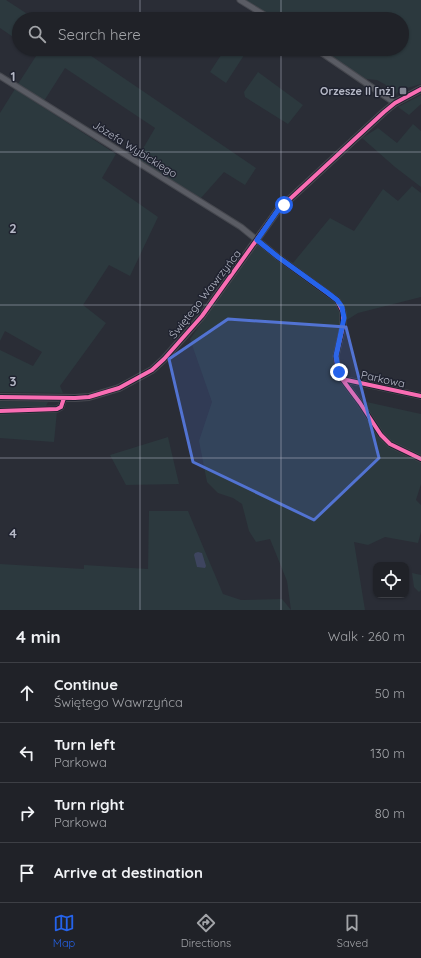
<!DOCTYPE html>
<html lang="en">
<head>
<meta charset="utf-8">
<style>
  :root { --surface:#202228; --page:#282a30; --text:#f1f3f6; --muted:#a2a4a8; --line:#3d3f45; --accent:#2563eb }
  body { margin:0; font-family:Quicksand,sans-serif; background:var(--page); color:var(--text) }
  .controls { position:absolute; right:12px; bottom:12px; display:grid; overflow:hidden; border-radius:8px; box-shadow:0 1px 3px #0004 }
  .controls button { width:36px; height:36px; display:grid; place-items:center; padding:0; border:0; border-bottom:1px solid var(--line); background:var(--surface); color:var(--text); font:20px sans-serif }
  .stop { position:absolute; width:12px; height:12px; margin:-9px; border:3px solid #2563eb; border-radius:50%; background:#fff }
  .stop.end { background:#2563eb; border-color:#fff; box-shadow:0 1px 4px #0008 }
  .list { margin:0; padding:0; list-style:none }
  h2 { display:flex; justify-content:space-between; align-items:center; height:52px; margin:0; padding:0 16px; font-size:17px }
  h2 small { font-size:13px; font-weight:400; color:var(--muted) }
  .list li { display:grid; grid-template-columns:26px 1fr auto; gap:12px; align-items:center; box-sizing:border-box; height:60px; padding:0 16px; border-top:1px solid var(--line) }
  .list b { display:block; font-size:15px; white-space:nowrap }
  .list p { margin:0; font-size:13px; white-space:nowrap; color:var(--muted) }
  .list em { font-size:13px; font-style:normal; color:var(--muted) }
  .icon { flex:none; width:22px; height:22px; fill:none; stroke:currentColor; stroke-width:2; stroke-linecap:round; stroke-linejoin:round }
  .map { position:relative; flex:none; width:421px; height:610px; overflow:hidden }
  .search { position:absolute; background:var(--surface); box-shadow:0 1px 3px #0004; left:12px; right:12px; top:12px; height:44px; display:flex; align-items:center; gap:10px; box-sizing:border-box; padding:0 14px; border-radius:22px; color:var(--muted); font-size:15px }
  .sheet { height:292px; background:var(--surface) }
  nav { display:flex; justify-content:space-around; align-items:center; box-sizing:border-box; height:56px; border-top:1px solid var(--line); background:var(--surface); font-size:11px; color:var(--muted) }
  nav a { display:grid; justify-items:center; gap:2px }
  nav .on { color:var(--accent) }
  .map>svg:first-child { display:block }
  .green { fill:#2c393e }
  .water { fill:#3e455f }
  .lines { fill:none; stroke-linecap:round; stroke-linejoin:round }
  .minor-casing { stroke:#46484f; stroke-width:7 }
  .tertiary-casing { stroke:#46484f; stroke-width:8 }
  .minor { stroke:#5a5c64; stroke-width:5 }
  .tertiary { stroke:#5a5c64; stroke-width:6 }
  .cycleway-casing { stroke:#1f222f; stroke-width:6 }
  .cycleway { stroke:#f96db3; stroke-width:4 }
  .route { stroke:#2563eb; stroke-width:5 }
  .marked { fill:#5273d2; fill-opacity:0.2; stroke:#5273d2; stroke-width:3; stroke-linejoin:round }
  .grid { fill:none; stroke:#b5b8c6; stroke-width:1; stroke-opacity:0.55 }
  .poi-dot { fill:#848794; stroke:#1f222f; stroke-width:1.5 }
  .labels { text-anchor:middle; stroke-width:3; stroke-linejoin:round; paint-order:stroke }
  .poi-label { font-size:11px; font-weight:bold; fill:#b5b8c6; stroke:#1f222f; text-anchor:end }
  .street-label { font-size:11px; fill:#b5b8c6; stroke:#1f222f }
  .grid-label { font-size:13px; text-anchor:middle; font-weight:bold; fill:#b5b8c6; stroke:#1f222f; stroke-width:3; stroke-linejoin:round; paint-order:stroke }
</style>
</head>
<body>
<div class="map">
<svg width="421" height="610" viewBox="0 0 421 610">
  <rect width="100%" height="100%" fill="#2a2d36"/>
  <path class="green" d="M0,0H6L35,19H19V41L0,28Z
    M244,0H421V84L400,90L396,94L387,92L386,85L377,80L366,79L319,49H402V19H274Z
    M32,49H81L256,168L245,185L224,172L201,198L137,159L155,128L65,68L44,101L18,84L38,53Z
    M225,49H248L226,83L210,72Z
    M258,72L303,105L288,124L245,97L244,92Z
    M15,89L116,154L102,178L158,217L130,276L109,265L83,305L106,323L60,386L63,393L0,392V350L33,366L42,352L5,331L0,341V113Z
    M421,95V104L409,115L398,107Z
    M413,124L421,131V187L395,167L362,138L378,128L397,143Z
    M412,186L421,193V297L358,313L342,323L337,336L335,348L338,374L344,385L381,439L390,447L421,461V484L416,500L421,505V532L418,543L385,537L368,545L354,542L365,610H291L287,581L270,539L256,542L249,531L242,504L233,498L218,493L207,482L199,441L212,402L190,339L259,243L293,263L330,218L354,231L383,189L398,201Z
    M0,401L48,402L46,406L0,408Z
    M362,401L421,414V456L391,442L382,432Z
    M57,411L54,442L0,438V413Z
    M168,437L179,484L126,485L110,455Z
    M149,511H188L223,594L241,600L282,599L291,610H0V564L84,569V565L148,569Z
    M412,573L421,575V590L419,592L414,587Z"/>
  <path class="water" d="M198,552L202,553L206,566L205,568L197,567L194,555L195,553Z"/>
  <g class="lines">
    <g class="minor-casing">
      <path id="minor" d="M240,0L271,19
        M316,49L395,103
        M0,76L241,227L278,257L337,300L343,312V326L336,356L337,365L342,379L360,403L381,435L390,444L421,459
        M342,379L421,396
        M0,411L57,409L61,407L64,398"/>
    </g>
    <g class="tertiary-casing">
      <path id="tertiary" d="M0,397L75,398L89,397L119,388L152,370L164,359L202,316L278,210L384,112L395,103L421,89"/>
    </g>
    <use href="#minor" class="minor"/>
    <use href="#tertiary" class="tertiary"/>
    <g class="cycleway-casing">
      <path id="cycleway" d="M257,240L278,257L337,300L343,312V326L336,356L337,365L342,379L360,403L381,435L390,444L421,459
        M342,379L421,396
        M0,397L75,398L89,397L119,388L152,370L164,359L202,316L278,210L384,112L395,103L421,89
        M0,411L57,409L61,407L64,398"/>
    </g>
    <use href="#cycleway" class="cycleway"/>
  </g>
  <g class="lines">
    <path class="route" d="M284,205L278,210L257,240L278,257L328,293L337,300L342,307L344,318L336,356L339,372"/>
  </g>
  <path class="marked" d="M228,319L346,327L379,458L314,520L193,462L169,359Z"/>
  <path class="grid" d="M140,0V19M281,0V19M140,49V610M281,49V610M0,152H421M0,305H421M0,458H421"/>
  <rect class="poi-dot" x="399" y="87" width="8" height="8" rx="2"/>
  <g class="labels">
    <g class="poi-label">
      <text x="395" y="95">Orzesze II [nż]</text>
    </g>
    <g class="street-label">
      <text transform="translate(135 149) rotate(32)" y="4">Józefa Wybickiego</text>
      <text transform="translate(205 294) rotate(-52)" y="4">Świętego Wawrzyńca</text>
      <text transform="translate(383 379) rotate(12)" y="4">Parkowa</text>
    </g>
  </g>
  <g class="grid-label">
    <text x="13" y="81">1</text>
    <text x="13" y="233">2</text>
    <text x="13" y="386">3</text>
    <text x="13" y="538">4</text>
  </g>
</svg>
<div class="controls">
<button><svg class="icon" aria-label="locate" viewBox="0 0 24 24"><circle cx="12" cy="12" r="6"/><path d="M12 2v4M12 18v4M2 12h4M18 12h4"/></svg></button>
</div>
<div class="stop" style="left:284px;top:205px"></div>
<div class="stop end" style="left:339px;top:372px"></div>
<div class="search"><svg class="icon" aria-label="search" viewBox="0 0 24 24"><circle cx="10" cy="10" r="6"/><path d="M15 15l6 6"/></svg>Search here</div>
</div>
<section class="sheet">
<h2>4 min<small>Walk · 260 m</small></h2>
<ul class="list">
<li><svg class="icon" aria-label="ahead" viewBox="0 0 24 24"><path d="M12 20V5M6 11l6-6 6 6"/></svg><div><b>Continue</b><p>Świętego Wawrzyńca</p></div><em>50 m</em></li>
<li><svg class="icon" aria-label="left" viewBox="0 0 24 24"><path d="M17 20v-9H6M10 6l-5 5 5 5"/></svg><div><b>Turn left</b><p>Parkowa</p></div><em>130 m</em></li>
<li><svg class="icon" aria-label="right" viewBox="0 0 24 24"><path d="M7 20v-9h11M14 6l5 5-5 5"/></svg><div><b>Turn right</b><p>Parkowa</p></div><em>80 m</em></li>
<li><svg class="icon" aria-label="arrive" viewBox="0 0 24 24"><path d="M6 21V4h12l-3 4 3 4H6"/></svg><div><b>Arrive at destination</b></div></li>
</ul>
</section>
<nav>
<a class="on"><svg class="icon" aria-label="map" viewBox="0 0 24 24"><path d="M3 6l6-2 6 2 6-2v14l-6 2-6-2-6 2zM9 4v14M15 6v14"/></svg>Map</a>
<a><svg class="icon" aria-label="directions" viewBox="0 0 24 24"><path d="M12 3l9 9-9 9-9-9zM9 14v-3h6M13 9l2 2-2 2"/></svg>Directions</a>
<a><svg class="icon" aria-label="saved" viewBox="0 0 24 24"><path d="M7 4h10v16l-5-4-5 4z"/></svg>Saved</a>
</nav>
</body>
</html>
